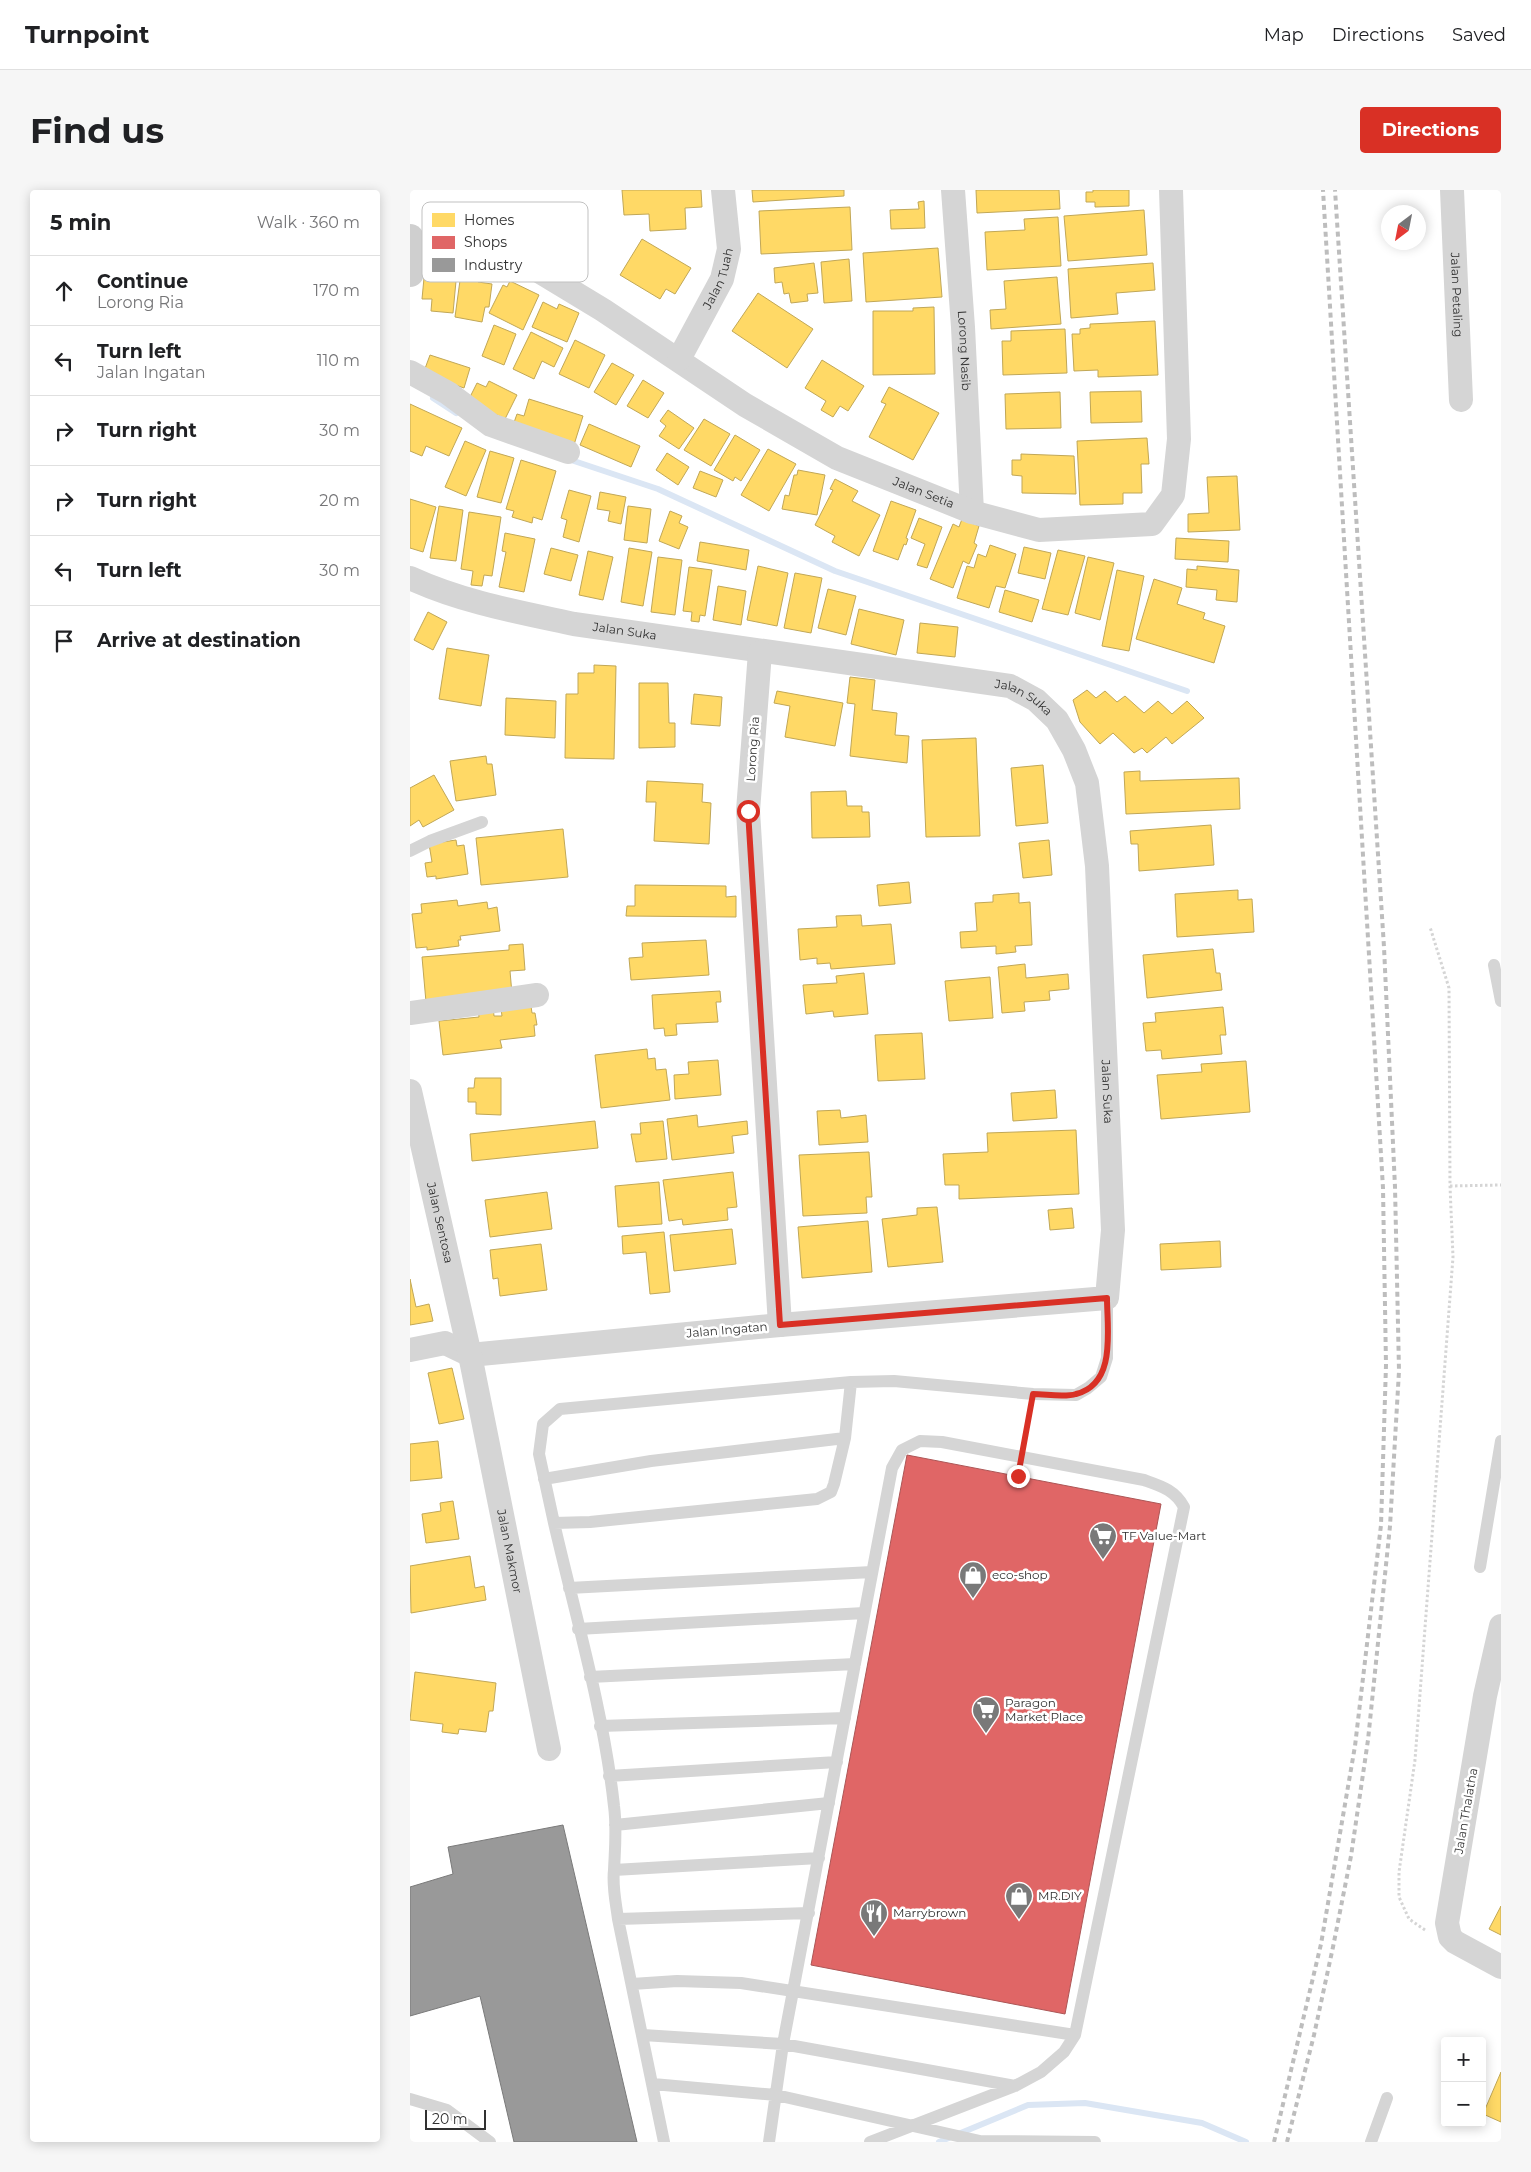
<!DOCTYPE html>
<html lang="en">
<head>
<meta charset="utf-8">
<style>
  :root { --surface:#fff; --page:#f6f6f6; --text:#202124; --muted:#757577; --line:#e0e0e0; --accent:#d93025 }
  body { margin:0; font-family:Montserrat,sans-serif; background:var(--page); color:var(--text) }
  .controls { position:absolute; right:15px; bottom:15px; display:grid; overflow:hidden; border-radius:5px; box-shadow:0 2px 12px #0003 }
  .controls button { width:45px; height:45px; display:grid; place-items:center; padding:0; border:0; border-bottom:1px solid var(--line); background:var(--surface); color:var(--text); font:25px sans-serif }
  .compass { position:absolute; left:971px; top:15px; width:45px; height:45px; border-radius:50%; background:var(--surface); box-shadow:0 2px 12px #0003; rotate:212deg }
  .scale { position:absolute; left:15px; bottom:12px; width:61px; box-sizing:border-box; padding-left:5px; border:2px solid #313131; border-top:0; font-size:14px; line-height:18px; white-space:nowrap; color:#313131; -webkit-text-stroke:4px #fff; paint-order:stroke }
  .stop { position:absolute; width:15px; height:15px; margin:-11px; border:4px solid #d93025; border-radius:50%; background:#fff }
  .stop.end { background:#d93025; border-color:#fff; box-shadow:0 1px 5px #0008 }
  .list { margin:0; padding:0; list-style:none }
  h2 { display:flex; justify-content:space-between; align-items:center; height:65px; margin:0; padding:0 20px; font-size:21px }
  h2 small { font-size:16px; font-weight:400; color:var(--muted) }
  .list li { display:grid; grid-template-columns:32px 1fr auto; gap:15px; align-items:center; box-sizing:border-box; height:70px; padding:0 20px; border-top:1px solid var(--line) }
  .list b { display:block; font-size:19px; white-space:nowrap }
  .list p { margin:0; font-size:16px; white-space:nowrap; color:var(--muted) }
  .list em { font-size:16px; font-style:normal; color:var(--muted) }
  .icon { flex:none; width:28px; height:28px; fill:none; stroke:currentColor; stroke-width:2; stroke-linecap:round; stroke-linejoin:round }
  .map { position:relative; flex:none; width:1091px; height:1952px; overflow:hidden; border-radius:5px }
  header { display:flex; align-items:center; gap:30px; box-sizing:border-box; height:70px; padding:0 25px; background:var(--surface); border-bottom:1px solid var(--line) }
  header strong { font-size:24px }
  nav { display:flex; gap:28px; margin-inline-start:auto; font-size:18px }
  .intro { display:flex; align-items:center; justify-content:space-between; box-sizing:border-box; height:120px; padding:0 30px }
  h1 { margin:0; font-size:35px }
  .button { padding:12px 22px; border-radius:5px; background:var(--accent); color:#fff; font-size:18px; font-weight:700 }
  main { display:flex; gap:30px; padding:0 30px }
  aside { flex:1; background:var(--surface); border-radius:5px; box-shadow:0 2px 12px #0003 }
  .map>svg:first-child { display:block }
  .homes { fill:#ffd966; stroke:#c1a756 }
  .shops { fill:#e06666; stroke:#ac5656 }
  .industry { fill:#999; stroke:#7a7a7a }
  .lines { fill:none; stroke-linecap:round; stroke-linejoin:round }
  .stream { stroke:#dbe6f4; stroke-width:6 }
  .path { stroke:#d5d5d5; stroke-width:3; stroke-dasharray:2.5 2.5; stroke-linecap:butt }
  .lane { stroke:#d5d5d5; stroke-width:12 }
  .street { stroke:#d5d5d5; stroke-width:24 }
  .secondary { stroke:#cfcfcf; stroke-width:28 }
  .rail { stroke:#bdbdbd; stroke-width:4; stroke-dasharray:5 4; stroke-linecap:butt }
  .path-bridge { stroke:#d5d5d5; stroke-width:3; stroke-dasharray:2.5 2.5; stroke-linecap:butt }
  .route { stroke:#d93025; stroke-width:6 }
  .labels { text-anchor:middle; stroke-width:5; stroke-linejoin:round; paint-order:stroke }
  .street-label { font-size:12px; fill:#313131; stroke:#fff }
  .poi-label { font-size:12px; fill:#313131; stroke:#fff; text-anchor:start }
  .key { fill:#fff; stroke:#c1c1c1; stroke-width:1 }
  .key-label { font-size:14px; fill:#313131 }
</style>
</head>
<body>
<header>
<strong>Turnpoint</strong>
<nav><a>Map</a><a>Directions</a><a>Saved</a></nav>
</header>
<div class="intro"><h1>Find us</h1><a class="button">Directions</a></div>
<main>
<aside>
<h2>5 min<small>Walk · 360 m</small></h2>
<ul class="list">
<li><svg class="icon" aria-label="ahead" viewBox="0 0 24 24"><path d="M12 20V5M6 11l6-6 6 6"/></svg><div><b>Continue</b><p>Lorong Ria</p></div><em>170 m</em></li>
<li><svg class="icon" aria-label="left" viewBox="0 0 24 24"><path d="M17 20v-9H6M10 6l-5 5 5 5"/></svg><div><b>Turn left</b><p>Jalan Ingatan</p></div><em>110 m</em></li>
<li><svg class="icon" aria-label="right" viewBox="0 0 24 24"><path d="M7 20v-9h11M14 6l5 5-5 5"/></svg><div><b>Turn right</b></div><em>30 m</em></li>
<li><svg class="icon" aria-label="right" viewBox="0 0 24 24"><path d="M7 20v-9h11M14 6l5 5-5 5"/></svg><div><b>Turn right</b></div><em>20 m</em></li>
<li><svg class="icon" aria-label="left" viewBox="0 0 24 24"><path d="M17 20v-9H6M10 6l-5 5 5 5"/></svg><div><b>Turn left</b></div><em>30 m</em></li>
<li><svg class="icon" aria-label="arrive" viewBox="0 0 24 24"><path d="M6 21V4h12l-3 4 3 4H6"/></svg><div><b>Arrive at destination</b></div></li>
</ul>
</aside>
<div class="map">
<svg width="1091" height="1952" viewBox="0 0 1091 1952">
  <rect width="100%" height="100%" fill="#fff"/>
  <path class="homes" d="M212,0H291L292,17L275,18L276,39L240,41L239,24L214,25Z
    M342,0H434V6L343,12Z
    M566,0H649L650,19L567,23Z
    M683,0H719V16L685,17V12H676V2H683Z
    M514,11L515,38L481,39L480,20L509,19L508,12Z
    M440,17L442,60L351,64L349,21Z
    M734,20L737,65L658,71L654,26Z
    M648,27L651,76L577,80L575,42L615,40L614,29Z
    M232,49L281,78L265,104L256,99L250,109L210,85Z
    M528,58L532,107L456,112L453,63Z
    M439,69L442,111L414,113L411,72Z
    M404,73L408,103L397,104L398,111L381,113L379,103L374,104L372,92L365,93L364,78Z
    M743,73L745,100L706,103L708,124L661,128L658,79Z
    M51,83L68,85V92L82,94L79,117H75L72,132L45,127Z
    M647,87L651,134L581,139L580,120L596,119L594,91Z
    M14,88L46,91L43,123L21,121L22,109H12Z
    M100,91L129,105L113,140L79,123L93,95L97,97Z
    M348,103L403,139L377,178L322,141Z
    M133,112L147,119L149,114L169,123L157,152L122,137Z
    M524,117L525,184L463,185V121H503V118Z
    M745,131L748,185L688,187V180L664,181L662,144H670V139L680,138V134Z
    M84,135L106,144L94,175L72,166Z
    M655,139L657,183L593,185L592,151H601V141Z
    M121,142L153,158L144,177L132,171L124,189L103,179Z
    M165,150L195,165L179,198L149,184Z
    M20,165L60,178L54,198L13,184Z
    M412,170L454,196L438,221L430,216L423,227L411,220L416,211L395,198Z
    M202,173L224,185L206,215L184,202Z
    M233,190L254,203L238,228L217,216Z
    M79,191L107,205L95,229L58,211L67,193L76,197Z
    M479,197L529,223L503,270L459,247L476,214L471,212Z
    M731,201L732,232L681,233L680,202Z
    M650,202L651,238L596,239L595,204Z
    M119,209L173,226L163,258L102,238L107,224L114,226Z
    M0,214L52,238L39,266L16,256L12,266L0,261Z
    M258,220L284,238L269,259L249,246L256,236L250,231Z
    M294,229L320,244L301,276L274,260Z
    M179,234L230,256L221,277L170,255Z
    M325,245L350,260L331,291L325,287L323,291L304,280Z
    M737,248L739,274H731L732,303H713V314L670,315L667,251Z
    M55,251L76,260L56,306L35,297Z
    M358,259L386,274L359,321L331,305Z
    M80,261L104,268L91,313L67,307Z
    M257,263L279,277L268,295L246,280Z
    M611,264L664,266L666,304L612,303V286L602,285V270H611Z
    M111,270L146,281L132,330L123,327L122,333L102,327L104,321L96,319Z
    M388,280L415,285L407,325L372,319L375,305L379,306L384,285H387Z
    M290,281L313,290L306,307L283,298Z
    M827,286L830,340L778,342V324L799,323L797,287Z
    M425,289L448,301L442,311L470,325L449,366L422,352L425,346L405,335L423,300L420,299Z
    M159,300L181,306L169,352L153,347L157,330L151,328Z
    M190,302L216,307L211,334L198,331L200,321L187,319Z
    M0,309L26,317L13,362L0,358Z
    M481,311L506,320L496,348L498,349L496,355L494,354L488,370L463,361Z
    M29,316L53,320L46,371L20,368Z
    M218,316L241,319L237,353L214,350Z
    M260,321L272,326L269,333L278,337L269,359L249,351Z
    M59,322L91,327L82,386L74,385L72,396L61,395L63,381L51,379Z
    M509,328L532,337L517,378L507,375L515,354L501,348Z
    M552,329L569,336L564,353L567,355L559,374L553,371L543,398L520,389L543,334L549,337Z
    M95,343L125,349L114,402L89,397L96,362L92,361Z
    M766,348L819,351L818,372L765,369Z
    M290,352L339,360L336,380L287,371Z
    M580,355L606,364L595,398L586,396L579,418L547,408L557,376L564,378L568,364L576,367Z
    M614,357L641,363L635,389L608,383Z
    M141,358L168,365L161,391L134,384Z
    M219,358L242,362L233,416L211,412Z
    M648,360L675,366L658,425L632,419Z
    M178,361L203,367L193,410L169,405Z
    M248,367L272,370L265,425L241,422Z
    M678,367L704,373L690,430L665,423Z
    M348,376L378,383L367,436L337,430Z
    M787,376L829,380L827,412L806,410L807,400L776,397L777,379L787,380Z
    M279,377L302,380L295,426L290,425L289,432L281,431L282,422L273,421Z
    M707,380L734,386L719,461L692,456Z
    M385,383L412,388L401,443L374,438Z
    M744,389L772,398L767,414L795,423L793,429L815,436L804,473L726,449Z
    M308,396L336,401L331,435L303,430Z
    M418,399L446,406L436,445L408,438Z
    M595,400L629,410L622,432L589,422Z
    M449,419L494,430L486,465L441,454Z
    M18,422L37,432L23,460L4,450Z
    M510,433L548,437L545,467L507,463Z
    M37,458L79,465L71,516L29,509Z
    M184,475L206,476L204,569L155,568L156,504H168V483H184Z
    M440,487L465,490L462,520L487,523L485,545L499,546L497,573L440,566L445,514L437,513Z
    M229,493H258L259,533H265V557L229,558Z
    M677,500L686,508L695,501L707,512L715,506L734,523L748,511L762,524L777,511L794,528L762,554L756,547L737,563L732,558L724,563L703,543L690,554L670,532L663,510Z
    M367,501L433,513L425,556L375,547L380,516L364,513Z
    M284,504L312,507L310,536L281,534Z
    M96,508L146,511L145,548L95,545Z
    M566,548L570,646L516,647L512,550Z
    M76,566L77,574H82L86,605L46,611L40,571Z
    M633,575L638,633L606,636L601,578Z
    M730,581V591L829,588L830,619L716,624L714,582Z
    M24,585L44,620L13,637L9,630L0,636V598Z
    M237,591L293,594L292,612L301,613L299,654L244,651L246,612H236Z
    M436,601L437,616H452V622H459L460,647L402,648L401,602Z
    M801,635L804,675L729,681L728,654H721L720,641Z
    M153,639L158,687L71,695L66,648Z
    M46,650L47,656L54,655L58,684L26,689V686L17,687L15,673L22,672L19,654Z
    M639,650L642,685L613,688L609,653Z
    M499,692L501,713L469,716L467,695Z
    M225,695L316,696V707L326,706V727L216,726L217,716H225Z
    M828,700V710L842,709L844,742L767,747L765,704Z
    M609,703V713L620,712L622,755L605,756L606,762L586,764V756L551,758L550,742L567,741L565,713L583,712V705Z
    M47,710L48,716L77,712L78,719L87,717L90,741L50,746L51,750H48L49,756L17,760V757L6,758L2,724L12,723L11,714Z
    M451,725L452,736L481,734L485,774L421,779L420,773L407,774V768L390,770L388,739L427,737L426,726Z
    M296,750L299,785L221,790L219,768L233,767L232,753Z
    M113,754L115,780L100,781L102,804L16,812L12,767L99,760V755Z
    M803,759L806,783H810L812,800L737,808L733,765Z
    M615,774L616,788L658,784L659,799L639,801L640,810L614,812L615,821L592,823L588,777Z
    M454,783L458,824L424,827L423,821L396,824L393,795L427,793L426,786Z
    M580,787L583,828L539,831L535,791Z
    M310,801L311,812H306L308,832L266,834L267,845L255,846L254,838L244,839L242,805Z
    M83,816L84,826H92L91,819L121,816L122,823H125L127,835H124L125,846L90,850L92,858L33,865L29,831L69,827L68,818Z
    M813,817L816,845H810L812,864L752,869L751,860L736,861L733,833L746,832L745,823Z
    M512,843L515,889L468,891L465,845Z
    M237,859L238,869L245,868L246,880L256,879L260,910L191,918L185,865Z
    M308,870L311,905L265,909L264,885L279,884L278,872Z
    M836,871L840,922L751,929L747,885L792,882L791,874Z
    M65,888H91V925L66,924V912H58V898H64Z
    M645,900L647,928L603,931L601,903Z
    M430,920L431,928L456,925L458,952L409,955L407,921Z
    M287,925L288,937L337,931L338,944L322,946L324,963L262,970L257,929Z
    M185,931L188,958L62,971L60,944Z
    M253,931L257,969L226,972L221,944H231L230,933Z
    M666,940L669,1004L549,1009V995H535L533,964L578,962L577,943Z
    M459,962L462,1007H456L457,1023L393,1026L389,965Z
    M323,982L327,1017L317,1018L318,1030L273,1035L272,1029L259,1031L253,990Z
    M249,992L252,1034L208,1037L205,996Z
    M137,1002L142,1039L80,1047L75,1010Z
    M527,1017L533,1072L478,1077L472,1029L507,1025V1018Z
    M662,1018L664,1038L640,1040L638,1020Z
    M458,1031L462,1082L392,1088L388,1037Z
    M322,1039L326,1074L264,1081L260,1045Z
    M254,1042L260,1102L240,1104L236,1062L213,1064L212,1046Z
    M810,1051L811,1077L751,1080L750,1054Z
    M131,1054L137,1100L90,1106L88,1088L83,1089L80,1060Z
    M0,1089L6,1117L19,1114L23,1131L0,1135Z
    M42,1178L54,1229L29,1234L18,1183Z
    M28,1251L32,1288L0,1291V1254Z
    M43,1311L49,1349L16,1353L12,1324L31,1321L30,1313Z
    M60,1366L65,1398L74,1396L76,1410L1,1423L0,1376Z
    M5,1482L86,1493L83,1521H79L76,1542L49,1539L48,1544L32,1542L33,1534L0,1530Z
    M1091,1716V1745L1079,1739Z
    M1091,1882V1932L1073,1924Z"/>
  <path class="shops" d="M497,1265L751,1314L655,1824L401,1775Z"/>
  <path class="industry" d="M153,1635L227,1952H104L70,1806L0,1826V1697L43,1684L38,1657Z"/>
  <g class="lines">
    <path class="stream" d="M23,208L46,223
      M158,269L248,299L425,381L777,501
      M529,1952L618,1915L675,1913L792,1933L836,1952"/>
    <path class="path" d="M1040,996L1091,995
      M1015,1740L999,1729L989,1707V1682L1005,1570L1043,1067L1040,996L1039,798L1020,737"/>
    <path class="lane" d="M0,661L20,651L72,632
      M1084,775L1091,811
      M441,1192L435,1248L424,1294L421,1302L407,1309L180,1332L144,1333L129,1264L133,1234L150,1219Z
      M441,1192L484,1191L623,1204L666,1205L678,1198L691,1187L697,1168V1108
      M134,1289L241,1271L435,1248
      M144,1333C165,1424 194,1523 204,1616C207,1638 205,1658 204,1680C202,1696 206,1713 208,1729L254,1952
      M1070,1377L1091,1251
      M159,1398L462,1382
      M168,1439L454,1423
      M180,1487L445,1474
      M190,1536L435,1528
      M199,1586L427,1572
      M205,1635L419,1613
      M204,1680L409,1668
      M208,1729L399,1723
      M222,1794L267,1791L331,1793L665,1845
      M233,1845L373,1854L605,1896
      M243,1894L366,1905L570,1951L685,1952
      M0,1909L37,1920L80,1952
      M359,1952L373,1854L482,1278L492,1260L510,1251L532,1252L734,1290C751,1296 765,1300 774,1317L665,1845L654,1862L631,1882L605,1896L460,1952
      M961,1952L977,1908"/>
    <g class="street">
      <path id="s1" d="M543,0L553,137L562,322"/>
      <path id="s2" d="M1042,0L1051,210"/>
      <path id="s3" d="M1,64L81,66L117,74L193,120L335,215L427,268L562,322L629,340L742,334L763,305L769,249L761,0"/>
      <path id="s4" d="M269,169L312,89L319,59L313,0"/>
      <path d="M0,182L38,203L81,235L158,262"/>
      <path id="s5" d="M0,388C52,412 108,422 164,434L600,496L626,510L647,530L664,560L677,593L687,676L703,1040L697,1108L370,1135L60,1165L35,1153L0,1160"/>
      <path d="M350,462L338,621L370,1135"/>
      <path d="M0,823L127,805"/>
      <path id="s6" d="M0,901L60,1165L139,1559"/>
      <path d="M1091,1436L1075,1506L1037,1733L1040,1747L1045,1752L1091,1777"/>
    </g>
    <path class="secondary" d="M0,48V83"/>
    <path class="rail" d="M864,1952L911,1754L945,1556L971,1335L976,1175L973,998L913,0
      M877,1952L904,1845L923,1757L941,1666L958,1550L980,1336L989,1181L985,997L974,757L925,0"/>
    <path class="path-bridge" d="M608,1286L623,1204"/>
  </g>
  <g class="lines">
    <path class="route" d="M338,621L370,1135L697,1108C697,1139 707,1194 666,1204C654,1208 636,1204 623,1204L608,1286"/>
  </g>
  <defs>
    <g id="supermarket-pin" transform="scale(1.4375)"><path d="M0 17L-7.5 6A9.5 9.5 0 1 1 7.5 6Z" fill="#797979" stroke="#fff"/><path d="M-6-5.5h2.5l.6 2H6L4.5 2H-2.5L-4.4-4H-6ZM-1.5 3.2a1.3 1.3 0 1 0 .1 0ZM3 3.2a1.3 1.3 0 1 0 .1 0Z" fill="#fff"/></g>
    <g id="shop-pin" transform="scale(1.4375)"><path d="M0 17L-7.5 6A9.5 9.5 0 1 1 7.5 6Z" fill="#797979" stroke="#fff"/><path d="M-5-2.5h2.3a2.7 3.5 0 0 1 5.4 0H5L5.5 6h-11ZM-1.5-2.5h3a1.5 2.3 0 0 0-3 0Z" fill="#fff"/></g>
    <g id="restaurant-pin" transform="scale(1.4375)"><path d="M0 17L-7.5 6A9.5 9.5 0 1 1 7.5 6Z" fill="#797979" stroke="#fff"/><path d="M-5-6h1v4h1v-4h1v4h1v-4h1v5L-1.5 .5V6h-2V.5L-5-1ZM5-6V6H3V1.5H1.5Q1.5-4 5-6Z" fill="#fff"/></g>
  </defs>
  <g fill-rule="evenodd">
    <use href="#supermarket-pin" x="693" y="1346"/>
    <use href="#shop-pin" x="563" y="1385"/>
    <use href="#supermarket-pin" x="576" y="1520"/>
    <use href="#shop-pin" x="609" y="1706"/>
    <use href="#restaurant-pin" x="464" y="1723"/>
  </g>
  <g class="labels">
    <g class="street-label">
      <text dy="4" stroke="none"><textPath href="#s4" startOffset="90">Jalan Tuah</textPath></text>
      <text dy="4" stroke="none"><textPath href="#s2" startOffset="105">Jalan Petaling</textPath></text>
      <text dy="4" stroke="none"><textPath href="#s1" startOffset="161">Lorong Nasib</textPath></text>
      <text dy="4" stroke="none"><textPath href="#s3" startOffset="576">Jalan Setia</textPath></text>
      <text dy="4" stroke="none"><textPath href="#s5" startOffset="222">Jalan Suka</textPath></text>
      <text dy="4" stroke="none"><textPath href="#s5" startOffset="628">Jalan Suka</textPath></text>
      <text transform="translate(343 559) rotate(-86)" y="4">Lorong Ria</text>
      <text dy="4" stroke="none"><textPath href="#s5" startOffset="1049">Jalan Suka</textPath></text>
      <text dy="4" stroke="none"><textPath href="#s6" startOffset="135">Jalan Sentosa</textPath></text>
      <text transform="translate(317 1140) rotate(-5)" y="4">Jalan Ingatan</text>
      <text dy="4" stroke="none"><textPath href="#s6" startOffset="471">Jalan Makmor</textPath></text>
      <text transform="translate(1056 1621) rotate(-80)" y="4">Jalan Thalatha</text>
    </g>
    <g class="poi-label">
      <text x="712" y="1350">TF Value-Mart</text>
      <text x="582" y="1389">eco-shop</text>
      <text x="595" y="1517">Paragon<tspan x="595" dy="14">Market Place</tspan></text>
      <text x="628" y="1710">MR.DIY</text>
      <text x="483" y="1727">Marrybrown</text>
    </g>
  </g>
  <rect x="12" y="12" width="166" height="80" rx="8" class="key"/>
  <rect x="22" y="23" width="23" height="14" fill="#ffd966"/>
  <rect x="22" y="46" width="23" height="13" fill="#e06666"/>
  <rect x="22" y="68" width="23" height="14" fill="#999"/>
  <g class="key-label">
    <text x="54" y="35">Homes</text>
    <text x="54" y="57">Shops</text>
    <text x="54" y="80">Industry</text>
  </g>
</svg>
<div class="controls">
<button>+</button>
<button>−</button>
</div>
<svg class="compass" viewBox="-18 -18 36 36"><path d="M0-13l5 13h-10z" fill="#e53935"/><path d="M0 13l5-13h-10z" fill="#757577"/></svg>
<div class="scale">20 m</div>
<div class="stop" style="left:338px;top:621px"></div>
<div class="stop end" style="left:608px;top:1286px"></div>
</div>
</main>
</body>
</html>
